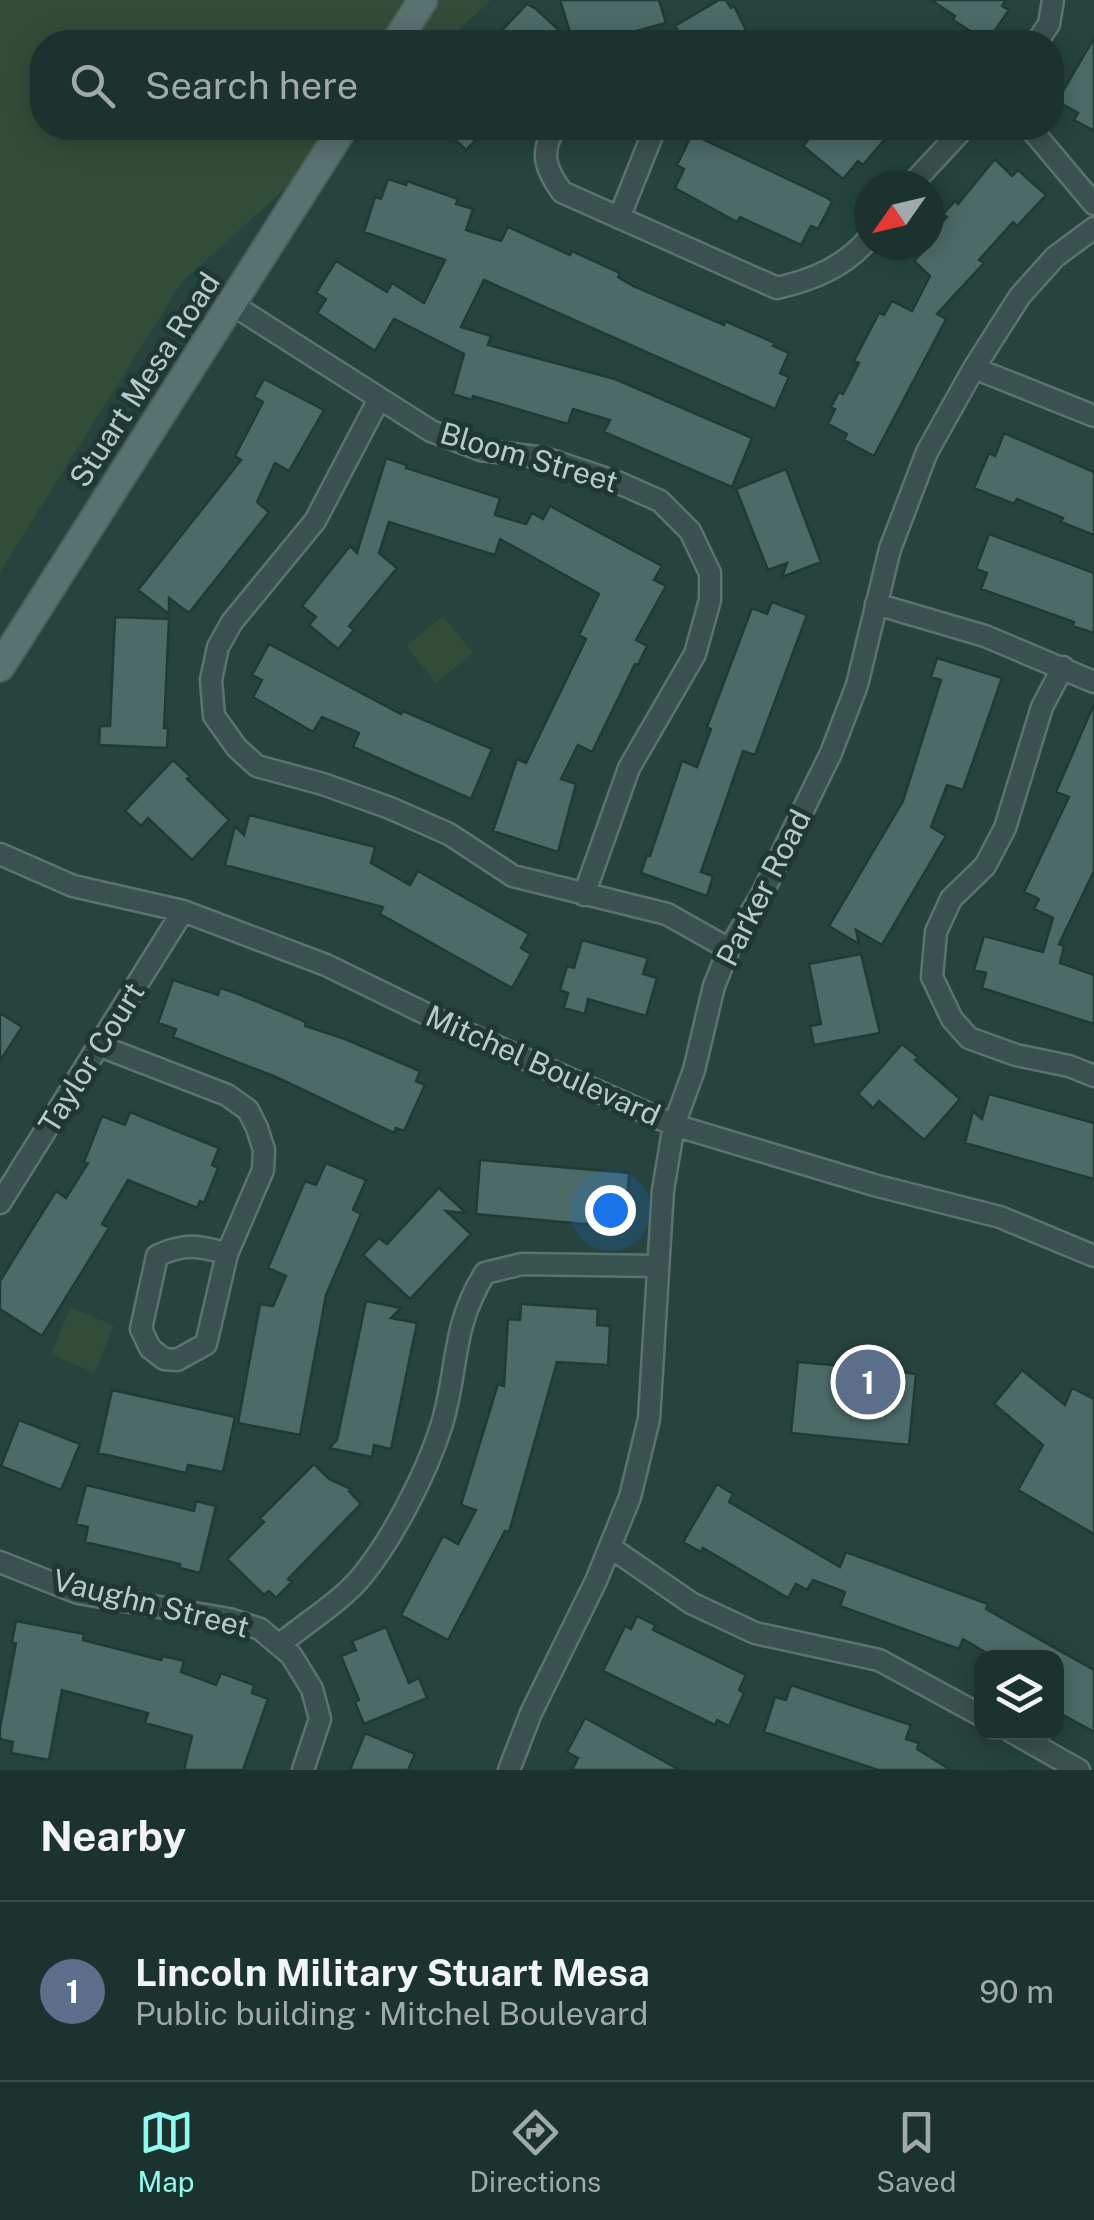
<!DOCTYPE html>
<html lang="en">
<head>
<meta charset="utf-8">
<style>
  :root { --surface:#1c322e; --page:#293e3a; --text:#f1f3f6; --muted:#a0aaaa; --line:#3a4d4a; --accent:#8dfbef }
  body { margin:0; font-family:"Public Sans",sans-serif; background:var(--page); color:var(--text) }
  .controls { position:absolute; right:30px; bottom:30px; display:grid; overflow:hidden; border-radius:20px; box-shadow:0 5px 25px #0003 }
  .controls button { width:90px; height:90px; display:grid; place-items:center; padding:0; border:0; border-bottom:2px solid var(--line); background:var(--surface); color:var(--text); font:50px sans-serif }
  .compass { position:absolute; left:854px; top:170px; width:90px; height:90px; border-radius:50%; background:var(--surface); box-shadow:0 5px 25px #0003; rotate:236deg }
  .you { position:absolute; left:610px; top:1210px; width:35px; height:35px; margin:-25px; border:8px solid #fff; border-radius:50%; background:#1a73e8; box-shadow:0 0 0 15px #1a73e833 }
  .badge { display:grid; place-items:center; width:65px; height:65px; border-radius:50%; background:var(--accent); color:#fff; font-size:32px; font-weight:700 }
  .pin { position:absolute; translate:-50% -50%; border:5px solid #fff; box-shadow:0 2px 10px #0006 }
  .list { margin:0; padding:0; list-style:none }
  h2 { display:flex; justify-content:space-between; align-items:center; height:130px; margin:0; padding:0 40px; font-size:42px }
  h2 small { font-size:32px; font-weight:400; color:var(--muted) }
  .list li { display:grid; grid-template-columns:65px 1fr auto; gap:30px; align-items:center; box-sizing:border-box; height:180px; padding:0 40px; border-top:2px solid var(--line) }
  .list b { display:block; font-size:38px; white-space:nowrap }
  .list p { margin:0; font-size:32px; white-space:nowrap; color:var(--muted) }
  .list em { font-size:32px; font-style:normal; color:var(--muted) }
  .icon { flex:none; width:55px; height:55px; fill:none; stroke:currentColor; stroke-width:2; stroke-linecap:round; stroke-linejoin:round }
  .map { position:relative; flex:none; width:1094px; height:1770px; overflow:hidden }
  .search { position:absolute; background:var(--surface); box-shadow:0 5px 25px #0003; left:30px; right:30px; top:30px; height:110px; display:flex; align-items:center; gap:25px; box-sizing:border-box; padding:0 35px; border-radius:40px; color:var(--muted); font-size:38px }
  .sheet { height:310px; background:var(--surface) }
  nav { display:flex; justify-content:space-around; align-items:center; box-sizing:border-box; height:140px; border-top:2px solid var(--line); background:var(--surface); font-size:28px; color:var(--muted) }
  nav a { display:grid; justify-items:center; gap:5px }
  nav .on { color:var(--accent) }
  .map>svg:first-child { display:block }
  .green { fill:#314d39 }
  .building { fill:#4c6b67; stroke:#213a36; stroke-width:2.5 }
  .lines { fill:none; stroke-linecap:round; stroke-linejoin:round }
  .minor-casing { stroke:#5b736f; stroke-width:25 }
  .major-casing { stroke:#475f5b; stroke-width:32 }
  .minor { stroke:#3a524f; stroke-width:20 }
  .major { stroke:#58726f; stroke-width:28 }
  .labels { text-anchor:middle; stroke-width:10; stroke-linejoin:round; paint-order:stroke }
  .street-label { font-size:30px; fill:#b7ccca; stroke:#1f3834 }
</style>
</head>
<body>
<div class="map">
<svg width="1094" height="1770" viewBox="0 0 1094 1770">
  <rect width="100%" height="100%" fill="#26433e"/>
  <path class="green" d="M0,0H491L445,42H42V128H352L182,282L0,572Z
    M443,616L473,653L436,683L406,646Z
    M71,1307L114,1326L94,1373L51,1354Z"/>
  <path class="building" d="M560,0H659L666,23L596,42H573Z
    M719,0H726L731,8L734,6L752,42H685L675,26Z
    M931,0H1006L1002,6L1009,10L987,42L953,20L955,16Z
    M527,4L536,9L572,42H491Z
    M1094,38V131L1074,120L1078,113L1057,101Z
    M443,128H487L466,150Z
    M818,128H894L863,165L858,161L843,179L803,146Z
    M692,134L828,198L832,202L818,229L811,226L801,245L740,217L737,222L675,188L684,169L677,165Z
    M995,159L1012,176L1018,170L1046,195L1017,226L1013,222L979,260L984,263L937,314L946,319L874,456L844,440L847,434L828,424L835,409L831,407L839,392L843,394L859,363L854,361L879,313L884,315L892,301L912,311L930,276L914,261L926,248L923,245H929V236L947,217L943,214L955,201L958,204Z
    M388,179L406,185L407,181L458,199L456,204L473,209L466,230L501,241L508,227L570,255L572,251L620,273L618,277L633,286L724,325L725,321L775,343L773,346L789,353L780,373L789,377L775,409L484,280L461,327L491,336L488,345L615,379L752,438L732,487L604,432L610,420L573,409L568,424L473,396L472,400L453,394L464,354L394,319L375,351L317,313L326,299L316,293L336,261L387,292L392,283L424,303L445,260L364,232L375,197L381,199Z
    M264,379L324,410L289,471L275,463L257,502L269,512L189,613L169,598V614L138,590L241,460L235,456L263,402L254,397Z
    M1004,433L1094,472V535L1061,522L1063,518L1017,499L1014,504L974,488L989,453L995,456Z
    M386,458L407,465L406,468L500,498L495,515L526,524L532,513L543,519L550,506L662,566L654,580L666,586L636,640L647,646L638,665L635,664L592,752L578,745L561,779L576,784L558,852L493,831L517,759L526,763L586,639L579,635L599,594L500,539L495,555L389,522L379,553L397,568L349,626L354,630L338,649L309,625L316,617L302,606L350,546L357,553Z
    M786,469L821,562L782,577L787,563L768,570L736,489Z
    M989,534L1094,573V633L1073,626L1074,622L981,589L987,573L976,569Z
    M772,602L807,615L755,755L743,751L701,872L713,876L707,896L641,873L647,855L650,856L682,761L697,767L711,729L707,727L752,608L767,614Z
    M115,617L169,619L164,728H168L167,748L99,745L100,726H110Z
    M269,644L401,714L403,711L492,749L471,799L353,747L359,733L322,717L313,732L253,697L262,680L252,675Z
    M937,658L1002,678L963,790L947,785L931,827L946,836L882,945L856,930L859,944L829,926L903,801L941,680L931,677Z
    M1094,704V871L1059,944L1064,946L1060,963L1094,975V1024L982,988L986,973L974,970L984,936L1043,952L1053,918L1034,909L1039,899L1024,892L1069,797L1056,792Z
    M173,760L190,776L187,779L229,820L192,860L148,818L141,826L125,811Z
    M249,815L375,847L371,863L410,885L418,871L529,934L521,948L531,954L512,988L380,914L383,907L225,865L235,826L244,835Z
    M582,940L648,958L643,974L657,978L646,1016L588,999L585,1014L564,1008L568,993L560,990L567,966L574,968Z
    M861,954L880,1033L814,1045L810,1026L821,1024L809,964Z
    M173,980L218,995L220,988L236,993L306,1022L305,1026L345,1039L420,1071L416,1081L425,1085L404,1131L396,1128L394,1133L276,1077L173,1037L176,1029L158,1023Z
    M0,1013L22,1027L0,1061Z
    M902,1044L918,1057L915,1060L960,1099L924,1140L879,1101L873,1108L858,1094Z
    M989,1094L1094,1123V1179L965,1143L973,1111L982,1119Z
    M130,1112L219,1148L212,1165L218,1168L204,1203L200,1201L197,1208L128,1180L102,1224L109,1228L42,1336L0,1309V1281L56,1191L66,1198L88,1163L84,1162L102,1116L125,1125Z
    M480,1160L629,1173L626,1212H618L617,1227L476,1214Z
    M326,1163L366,1180L353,1210L361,1214L326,1295L300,1435L238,1423L260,1304L273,1306L286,1276L268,1268L305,1181L316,1185Z
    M439,1188L466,1213L446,1211L471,1234L410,1299L363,1255L379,1238L387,1244Z
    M366,1301L401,1308L391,1318L417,1323L391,1449L374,1445L372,1457L329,1448L337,1440Z
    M521,1304L598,1309L597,1325L610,1326L608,1365L557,1362L509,1532L505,1531L448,1640L401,1615L443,1536L458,1544L476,1510L461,1505L498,1384L504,1386L508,1319L520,1320Z
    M798,1362L854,1367L855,1363H865L884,1365V1370L916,1374L909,1445L791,1433Z
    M1022,1370L1065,1405L1072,1388L1094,1399V1534L1018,1490L1043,1445L994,1404Z
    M112,1390L235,1417L223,1472L188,1465L186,1473L98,1453Z
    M19,1420L80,1444L61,1490L1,1466Z
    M314,1464L329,1479L351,1489L349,1491L361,1504L288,1579L292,1582L276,1598L269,1591L264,1595L227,1559L264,1522L260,1518Z
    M717,1484L733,1494L729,1502L840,1567L846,1552L988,1604L986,1609L1094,1670V1732L1056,1711V1658H995L963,1639L959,1649L840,1606L845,1592L813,1580L807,1590L796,1584L788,1598L703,1548L701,1552L683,1542Z
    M86,1485L194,1511L196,1501L216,1506L200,1573L180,1568V1564L85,1542L88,1527L76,1524Z
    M637,1616L655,1625L653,1630L746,1675L739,1690L744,1693L729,1726L717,1720L715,1725L603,1671L625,1626L631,1629Z
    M16,1621L84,1634L83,1640L161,1660L163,1656L184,1661L181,1672L216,1685L221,1673L254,1685L252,1693L268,1699L243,1770H184L192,1736L145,1723L148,1713L62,1690L49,1760L11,1753L13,1742L0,1739V1728L16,1643L12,1642Z
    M386,1627L409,1683L419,1678L427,1698L364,1724L355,1702L359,1700L341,1656L356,1650L352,1641Z
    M791,1685L911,1725L906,1739L919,1743L917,1749L951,1770H878L764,1732L775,1697L786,1700Z
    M585,1718L680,1770H572L578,1758L567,1752Z
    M365,1733L415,1754L408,1770H350Z"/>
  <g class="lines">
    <g class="minor-casing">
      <path id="minor" d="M1037,42L1049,24L1053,0
        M555,128C539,153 546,170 562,192L777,288C812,280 845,267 869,238
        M1030,128L1094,204
        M911,185L964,128
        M619,218L655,128
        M233,305L431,431L481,450L545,458L617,482L660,501L690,531L710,573V600L695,654L629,768L584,895
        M974,368L1094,416
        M379,399L315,521L232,622L218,647L211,680L214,716L237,748L257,766L323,784L390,808L449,834L513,876L667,914L729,949
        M876,604L985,636L1094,682
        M1063,667L1042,707L1005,828L985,866L951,899L936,932L932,977L952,1019L969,1038L1016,1055L1069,1066L1094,1076
        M0,854L73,886L183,911L326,965L453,1027L674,1125L874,1185L1000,1217L1094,1256
        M100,1046L227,1095L248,1110L257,1128L264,1150L263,1170L227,1254L206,1344L177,1360L164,1359L150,1348L141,1329L157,1256C183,1243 200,1245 227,1254
        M0,1203L183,911
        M610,1547L691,1603L755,1633L879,1660L982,1716
        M0,1562L78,1593L229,1619L260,1629L291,1655L312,1689L320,1719L303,1770
        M279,1645C304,1624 342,1601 362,1576C393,1538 426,1474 441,1427C459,1370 450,1329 485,1273L522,1264L658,1266
        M1012,1732L1079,1770
        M509,1770L531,1713L596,1581L630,1497L649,1419L663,1190L674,1125L694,1070L714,986L729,949L761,896L831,753L857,685L890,549L927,452L974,368L1020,296L1055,257L1094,228"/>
    </g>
    <g class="major-casing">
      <path id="major" d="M396,42L423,0
        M0,667L343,128"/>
    </g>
    <use href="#minor" class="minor"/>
    <use href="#major" class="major"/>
  </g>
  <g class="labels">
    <g class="street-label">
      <text transform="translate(145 380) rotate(-57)" y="10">Stuart Mesa Road</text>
      <text transform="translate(529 458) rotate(16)" y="10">Bloom Street</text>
      <text transform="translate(764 888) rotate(-63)" y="10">Parker Road</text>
      <text transform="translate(92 1058) rotate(-58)" y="10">Taylor Court</text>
      <text transform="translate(543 1066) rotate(24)" y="10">Mitchel Boulevard</text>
      <text transform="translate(151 1604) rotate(14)" y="10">Vaughn Street</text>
    </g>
  </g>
</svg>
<div class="controls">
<button><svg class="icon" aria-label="layers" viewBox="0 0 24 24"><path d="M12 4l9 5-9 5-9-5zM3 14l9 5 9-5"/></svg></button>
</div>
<svg class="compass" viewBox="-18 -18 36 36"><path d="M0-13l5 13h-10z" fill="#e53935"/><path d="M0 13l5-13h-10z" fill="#a0aaaa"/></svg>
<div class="you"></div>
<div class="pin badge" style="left:868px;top:1382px;background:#5c6f8a">1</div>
<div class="search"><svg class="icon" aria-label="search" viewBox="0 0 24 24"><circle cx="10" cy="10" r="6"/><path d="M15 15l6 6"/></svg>Search here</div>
</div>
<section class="sheet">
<h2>Nearby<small></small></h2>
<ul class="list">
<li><span class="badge" style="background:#5c6f8a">1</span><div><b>Lincoln Military Stuart Mesa</b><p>Public building · Mitchel Boulevard</p></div><em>90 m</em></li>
</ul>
</section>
<nav>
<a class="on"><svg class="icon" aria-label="map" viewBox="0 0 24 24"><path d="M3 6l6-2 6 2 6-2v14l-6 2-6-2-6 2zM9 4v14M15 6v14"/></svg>Map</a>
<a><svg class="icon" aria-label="directions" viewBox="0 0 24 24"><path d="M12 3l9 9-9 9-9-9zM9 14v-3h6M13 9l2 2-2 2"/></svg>Directions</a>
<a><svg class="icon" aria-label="saved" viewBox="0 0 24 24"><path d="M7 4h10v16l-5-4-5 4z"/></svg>Saved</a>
</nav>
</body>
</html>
